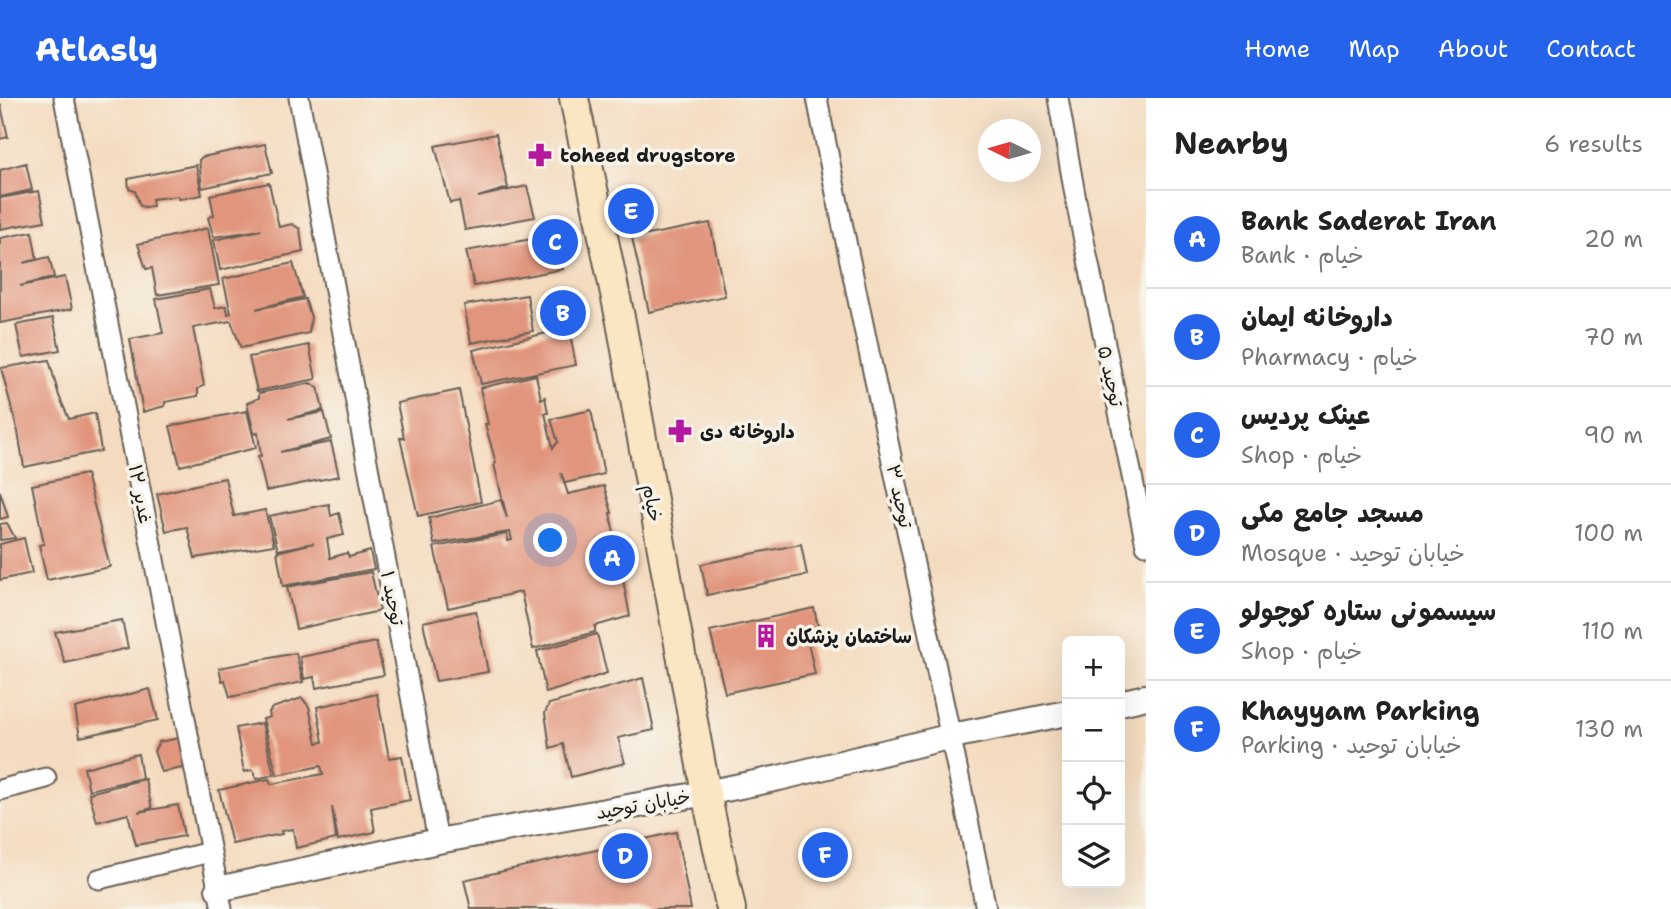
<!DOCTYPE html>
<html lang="en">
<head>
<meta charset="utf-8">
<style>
  :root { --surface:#fff; --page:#f2f2f2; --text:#222; --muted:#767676; --line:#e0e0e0; --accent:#2563eb }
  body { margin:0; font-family:"Shantell Sans","Playpen Sans Arabic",sans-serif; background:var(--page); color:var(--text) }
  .controls { position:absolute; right:21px; bottom:21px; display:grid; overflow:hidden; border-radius:10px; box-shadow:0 7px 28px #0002 }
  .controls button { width:63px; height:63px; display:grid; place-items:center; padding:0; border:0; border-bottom:2px solid var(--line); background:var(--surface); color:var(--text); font:35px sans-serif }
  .compass { position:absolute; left:978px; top:21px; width:63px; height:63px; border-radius:50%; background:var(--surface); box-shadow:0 7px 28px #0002; rotate:275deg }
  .you { position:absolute; left:551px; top:443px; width:24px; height:24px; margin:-18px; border:5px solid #fff; border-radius:50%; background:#1a73e8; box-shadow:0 0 0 10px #1a73e833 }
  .badge { display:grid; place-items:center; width:46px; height:46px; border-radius:50%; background:var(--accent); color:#fff; font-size:23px; font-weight:700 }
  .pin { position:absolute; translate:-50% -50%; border:4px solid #fff; box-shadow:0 2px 7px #0006 }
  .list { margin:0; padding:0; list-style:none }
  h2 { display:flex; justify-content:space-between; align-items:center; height:91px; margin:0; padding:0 28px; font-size:30px }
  h2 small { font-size:23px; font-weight:400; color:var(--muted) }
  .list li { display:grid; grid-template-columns:46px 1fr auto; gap:21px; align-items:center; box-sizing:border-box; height:98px; padding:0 28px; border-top:2px solid var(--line) }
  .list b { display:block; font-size:26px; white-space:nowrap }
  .list p { margin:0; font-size:23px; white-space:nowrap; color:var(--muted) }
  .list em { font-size:23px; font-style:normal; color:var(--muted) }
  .icon { flex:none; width:38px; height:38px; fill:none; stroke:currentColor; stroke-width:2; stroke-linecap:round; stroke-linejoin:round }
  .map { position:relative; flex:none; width:1146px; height:811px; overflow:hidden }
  header { display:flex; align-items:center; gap:42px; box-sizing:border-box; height:98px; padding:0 35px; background:var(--accent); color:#fff }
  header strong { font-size:33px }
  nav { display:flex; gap:38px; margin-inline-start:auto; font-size:24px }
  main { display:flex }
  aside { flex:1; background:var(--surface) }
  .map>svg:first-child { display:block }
  .building { fill:#e1957d }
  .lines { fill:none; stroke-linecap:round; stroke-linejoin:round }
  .minor-casing { stroke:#685f55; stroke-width:23 }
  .tertiary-casing { stroke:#685f55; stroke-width:28 }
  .secondary-casing { stroke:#685f55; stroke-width:32 }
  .minor { stroke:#fff; stroke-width:19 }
  .tertiary { stroke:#fff; stroke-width:24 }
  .secondary { stroke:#fbe6c3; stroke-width:28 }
  .labels { text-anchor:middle; stroke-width:7; stroke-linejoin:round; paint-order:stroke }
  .poi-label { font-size:19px; font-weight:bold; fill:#1c1c1c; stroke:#f7f3e8; text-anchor:start }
  .street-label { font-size:19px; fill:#1c1c1c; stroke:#f7f3e8 }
</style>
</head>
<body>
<header>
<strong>Atlasly</strong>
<nav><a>Home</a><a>Map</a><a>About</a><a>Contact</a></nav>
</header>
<main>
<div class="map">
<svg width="1146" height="811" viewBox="0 0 1146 811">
  <rect width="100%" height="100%" fill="#f7f3e8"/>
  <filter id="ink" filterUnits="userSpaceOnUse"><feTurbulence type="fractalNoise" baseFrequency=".0143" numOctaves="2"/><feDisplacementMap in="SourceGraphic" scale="14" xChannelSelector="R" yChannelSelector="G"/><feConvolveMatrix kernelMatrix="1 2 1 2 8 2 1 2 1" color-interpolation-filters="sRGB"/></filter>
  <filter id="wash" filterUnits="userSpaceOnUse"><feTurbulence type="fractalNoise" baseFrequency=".00686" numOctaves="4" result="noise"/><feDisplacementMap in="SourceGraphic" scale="28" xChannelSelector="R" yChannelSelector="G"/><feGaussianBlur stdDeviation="1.57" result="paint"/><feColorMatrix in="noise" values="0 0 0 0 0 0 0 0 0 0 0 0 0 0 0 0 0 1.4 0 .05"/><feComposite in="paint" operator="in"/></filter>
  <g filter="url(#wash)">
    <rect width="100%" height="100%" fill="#f4dbbf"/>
    <g id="blocks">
      <path class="building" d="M1,8L8,39L0,41V9Z
        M496,36L508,90L478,99L527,88L535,119L465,132L459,103L450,105L435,48Z
        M265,46L272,75L202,90L199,62L202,59Z
        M26,65L32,92L0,99V72Z
        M196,67L202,97L179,101L178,98L152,101L153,108L145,109L140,108L135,93L129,91L128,81Z
        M269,85L279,129L292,126L300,131L303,154L220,172L214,142L261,132L214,139L208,120L214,117L210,97Z
        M39,93L45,123L0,131V100Z
        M710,125L725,198L649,214L632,140Z
        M208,130L219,187L157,197L152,170L146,171L138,146Z
        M32,134L37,161L24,165L49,159L54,179L20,188L65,179L72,211L0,225V140Z
        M554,137L563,171L474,188L466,153Z
        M293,165L303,199L256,211L305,201L311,219L309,235L241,250L231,223L193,230L204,287L198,291V298L165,304V308L143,314L130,241L163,235L156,201L210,191L215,210L226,208L228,216L231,215L223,181Z
        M527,197L533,233L471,245L464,207Z
        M570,197L576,226L556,232L549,203Z
        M53,220L60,252L23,259L16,227Z
        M569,230L576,267L481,286L473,252Z
        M309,247L316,281L257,293L249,259Z
        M49,262L59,298L69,321L95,315L101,353L24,369L18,334L1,270Z
        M536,277L541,301L545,299L548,315H545L553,350L558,344L551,321L591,312L604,376L565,385L561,375L568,396L604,388L612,415H610L630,518L595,528V534L533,551L521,494L448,510L434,449L507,436L508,443L512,442L510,434L434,446L429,420L501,402L507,420L494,366L496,365L485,326H488L480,290Z
        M310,285L318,289L323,312L288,321L324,314L331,341L280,354L331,344L339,378L266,393L258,358H261L258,335L254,336L247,305L259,300V295Z
        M459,292L481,404L418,418L400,340H404L397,305Z
        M247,313L256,350L180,368L170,328Z
        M86,376L110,469L47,482L39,447L44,446L32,387Z
        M225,380L234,418L265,412L274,447L195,460L187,429L166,433L157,396Z
        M0,393L8,419L0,421Z
        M329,406L331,418L339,415L344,437L327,441L330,460L347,455L349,459L370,453L374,471L283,488L277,454L314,445L278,452L269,418Z
        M7,425L15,440L0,442V426Z
        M24,440L32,475L0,482V446Z
        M801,446L807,477L707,497L701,466Z
        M371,474L380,513L296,531L287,489Z
        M814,510L821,542L808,545L815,576L725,595L710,533Z
        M476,513L488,574L436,583L423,524Z
        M122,522L128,550L65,565L55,534Z
        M597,536L607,575L546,595L537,553Z
        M376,544L384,577L316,590L314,579L304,581L300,559Z
        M296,555L303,584L230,599L225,582L222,583L219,570Z
        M643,580L654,632L618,640L625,665L571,679L563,646L550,650L545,615L549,606Z
        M150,591L158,622L80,639L75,610Z
        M377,596L389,660L402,658L410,702L371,710L375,734L338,742L332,709L336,741L296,750L293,731L281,733L282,736L232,746L219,692L269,681L271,686L323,676L321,668L277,677L263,621L270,619L269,614L272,610L302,600L309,609L317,645L323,644L317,609Z
        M262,625L274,677L256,681L253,672L244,674L236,630Z
        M180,640L188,669L161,674L154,653L159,644Z
        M138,656L142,680L89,692L84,670Z
        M145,681L152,710L138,714L178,707L184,738L136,747L128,716L97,724L89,695Z
        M676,734L691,811H471L464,782Z"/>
    </g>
  </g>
  <g filter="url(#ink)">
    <use href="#blocks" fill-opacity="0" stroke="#685f55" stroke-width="2"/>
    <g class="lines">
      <g class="minor-casing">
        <path id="minor" d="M64,0L222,811
          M299,0L438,743
          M817,0C870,271 932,540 986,811
          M1058,0L1077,108L1146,447
          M0,692L46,680
          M99,781L210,754"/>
      </g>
      <g class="tertiary-casing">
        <path id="tertiary" d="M1120,605L1146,599
          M218,791L438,743L706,695L779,680L952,638L1067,615"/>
      </g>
      <g class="secondary-casing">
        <path id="secondary" d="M574,0L621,224L706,695L731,811"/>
      </g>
      <use href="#minor" class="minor"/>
      <use href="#tertiary" class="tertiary"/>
      <use href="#secondary" class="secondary"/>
    </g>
  </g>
  <defs>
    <g id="pharmacy-bare" transform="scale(1.89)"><path d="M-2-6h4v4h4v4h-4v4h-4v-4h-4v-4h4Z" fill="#b5179e" stroke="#f7f3e8" stroke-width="2.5" paint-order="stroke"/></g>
    <g id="building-bare" transform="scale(1.89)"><path d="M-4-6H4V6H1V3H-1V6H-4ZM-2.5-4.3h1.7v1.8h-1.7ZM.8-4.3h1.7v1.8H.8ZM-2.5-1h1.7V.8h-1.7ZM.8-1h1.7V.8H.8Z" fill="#b5179e" stroke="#f7f3e8" stroke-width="2.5" paint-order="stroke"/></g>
  </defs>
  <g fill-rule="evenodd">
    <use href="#pharmacy-bare" x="540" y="57"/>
    <use href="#pharmacy-bare" x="680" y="333"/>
    <use href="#building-bare" x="766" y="538"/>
  </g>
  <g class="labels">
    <g class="poi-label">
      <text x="560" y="64">toheed drugstore</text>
      <text x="700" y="340">داروخانه دی</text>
      <text x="786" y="545">ساختمان پزشکان</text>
    </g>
    <g class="street-label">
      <text transform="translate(1111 278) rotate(78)" y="7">توحید ۵</text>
      <text transform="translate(141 396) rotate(79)" y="7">غدیر ۱۲</text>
      <text transform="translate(900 398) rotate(78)" y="7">توحید ۳</text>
      <text transform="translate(653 405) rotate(80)" y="7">خیام</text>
      <text transform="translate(393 500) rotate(79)" y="7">توحید ۱</text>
      <text transform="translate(643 706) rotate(-10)" y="7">خیابان توحید</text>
    </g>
  </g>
</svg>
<div class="controls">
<button>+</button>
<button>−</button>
<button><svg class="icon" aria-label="locate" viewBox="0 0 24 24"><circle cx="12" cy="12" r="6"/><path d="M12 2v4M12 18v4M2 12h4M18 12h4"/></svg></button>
<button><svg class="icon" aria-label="layers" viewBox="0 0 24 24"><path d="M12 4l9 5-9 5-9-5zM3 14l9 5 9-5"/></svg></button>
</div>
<svg class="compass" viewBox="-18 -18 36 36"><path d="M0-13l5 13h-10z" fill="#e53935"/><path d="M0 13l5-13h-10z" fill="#767676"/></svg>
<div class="you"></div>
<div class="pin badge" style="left:612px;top:460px">A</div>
<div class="pin badge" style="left:563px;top:215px">B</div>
<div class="pin badge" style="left:555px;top:144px">C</div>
<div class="pin badge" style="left:625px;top:758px">D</div>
<div class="pin badge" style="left:631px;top:113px">E</div>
<div class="pin badge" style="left:825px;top:757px">F</div>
</div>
<aside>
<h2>Nearby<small>6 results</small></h2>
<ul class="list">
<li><span class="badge">A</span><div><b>Bank Saderat Iran</b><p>Bank · خیام</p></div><em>20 m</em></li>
<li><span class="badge">B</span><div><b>داروخانه ایمان</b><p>Pharmacy · خیام</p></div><em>70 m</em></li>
<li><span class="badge">C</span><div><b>عینک پردیس</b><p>Shop · خیام</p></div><em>90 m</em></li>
<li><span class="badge">D</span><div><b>مسجد جامع مکی</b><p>Mosque · خیابان توحید</p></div><em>100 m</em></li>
<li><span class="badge">E</span><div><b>سیسمونی ستاره کوچولو</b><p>Shop · خیام</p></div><em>110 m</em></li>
<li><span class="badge">F</span><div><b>Khayyam Parking</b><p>Parking · خیابان توحید</p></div><em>130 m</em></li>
</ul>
</aside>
</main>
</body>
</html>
